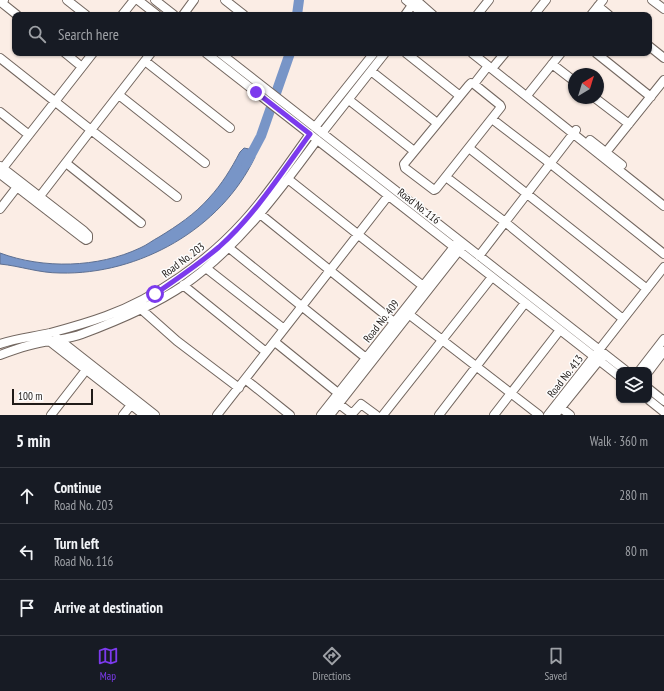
<!DOCTYPE html>
<html lang="en">
<head>
<meta charset="utf-8">
<style>
  :root { --surface:#171b24; --page:#20242c; --text:#f1f3f6; --muted:#9ea1a6; --line:#363941; --accent:#7c3aed }
  body { margin:0; font-family:"PT Sans Narrow",sans-serif; background:var(--page); color:var(--text) }
  .controls { position:absolute; right:12px; bottom:12px; display:grid; overflow:hidden; border-radius:8px; box-shadow:0 1px 3px #0004 }
  .controls button { width:36px; height:36px; display:grid; place-items:center; padding:0; border:0; border-bottom:1px solid var(--line); background:var(--surface); color:var(--text); font:20px sans-serif }
  .compass { position:absolute; left:568px; top:68px; width:36px; height:36px; border-radius:50%; background:var(--surface); box-shadow:0 1px 3px #0004; rotate:38deg }
  .scale { position:absolute; left:12px; bottom:10px; width:81px; box-sizing:border-box; padding-left:4px; border:2px solid #201b18; border-top:0; font-size:11px; line-height:14px; white-space:nowrap; color:#201b18; -webkit-text-stroke:3px #fdfdfd; paint-order:stroke }
  .stop { position:absolute; width:12px; height:12px; margin:-9px; border:3px solid #7c3aed; border-radius:50%; background:#fff }
  .stop.end { background:#7c3aed; border-color:#fff; box-shadow:0 1px 4px #0008 }
  .list { margin:0; padding:0; list-style:none }
  h2 { display:flex; justify-content:space-between; align-items:center; height:52px; margin:0; padding:0 16px; font-size:17px }
  h2 small { font-size:13px; font-weight:400; color:var(--muted) }
  .list li { display:grid; grid-template-columns:26px 1fr auto; gap:12px; align-items:center; box-sizing:border-box; height:56px; padding:0 16px; border-top:1px solid var(--line) }
  .list b { display:block; font-size:15px; white-space:nowrap }
  .list p { margin:0; font-size:13px; white-space:nowrap; color:var(--muted) }
  .list em { font-size:13px; font-style:normal; color:var(--muted) }
  .icon { flex:none; width:22px; height:22px; fill:none; stroke:currentColor; stroke-width:2; stroke-linecap:round; stroke-linejoin:round }
  .map { position:relative; flex:none; width:664px; height:415px; overflow:hidden }
  .search { position:absolute; background:var(--surface); box-shadow:0 1px 3px #0004; left:12px; right:12px; top:12px; height:44px; display:flex; align-items:center; gap:10px; box-sizing:border-box; padding:0 14px; border-radius:8px; color:var(--muted); font-size:15px }
  .sheet { height:220px; background:var(--surface) }
  nav { display:flex; justify-content:space-around; align-items:center; box-sizing:border-box; height:56px; border-top:1px solid var(--line); background:var(--surface); font-size:11px; color:var(--muted) }
  nav a { display:grid; justify-items:center; gap:2px }
  nav .on { color:var(--accent) }
  .map>svg:first-child { display:block }
  .water { fill:#7895c7; stroke:#5e7092 }
  .lines { fill:none; stroke-linecap:round; stroke-linejoin:round }
  .river { stroke:#7895c7; stroke-width:10 }
  .minor-casing { stroke:#72665f; stroke-width:10 }
  .minor { stroke:#fff; stroke-width:8 }
  .route { stroke:#7c3aed; stroke-width:5 }
  .labels { text-anchor:middle; stroke-width:3; stroke-linejoin:round; paint-order:stroke }
  .street-label { font-size:11px; fill:#201b18; stroke:#fdfdfd }
</style>
</head>
<body>
<div class="map">
<svg width="664" height="415" viewBox="0 0 664 415">
  <rect width="100%" height="100%" fill="#fbede5"/>
  <path class="water" d="M244,148L249,149L255,157C221,229 139,275 60,273C39,273 20,266 0,264V253C43,269 98,268 140,248C147,245 153,240 159,237C177,226 195,214 209,198C222,184 231,169 240,152Z"/>
  <g class="lines">
    <path class="river" d="M297,15L299,0
      M246,164L261,136L290,53"/>
    <g class="minor-casing">
      <path id="minor" d="M4,0L2,3L17,15
        M67,0L86,15
        M138,0L157,15
        M155,0L174,15
        M225,0L244,15
        M406,0L424,15
        M416,0L433,15
        M652,0L664,9
        M598,6L609,15
        M122,15L134,0
        M183,15L194,0
        M405,15L415,1
        M477,15L489,0
        M534,15L546,0
        M591,15L603,0
        M649,46L664,58
        M65,53L82,67
        M151,53L91,130L177,197
        M206,53L619,376
        M220,53L625,370
        M406,53L460,96
        M472,53L664,206
        M596,53L651,97
        M0,58L91,130L37,200
        M145,61L230,128
        M552,64L574,81
        M495,65L505,53
        M371,71L437,123
        M474,84L500,105L501,107L436,189L434,190L405,168L404,164L469,85L471,83L474,84L488,66
        M529,93L561,53
        M119,95L205,163
        M595,98L629,124
        M349,100L414,151
        M0,112L29,135
        M492,119L551,164L664,254
        M315,127L374,53
        M322,133L385,53
        M590,140L622,165
        M469,148L647,289
        M603,156L664,80
        M66,163L141,223
        M0,166L84,231L88,235V239L86,240L83,238L0,174
        M3,168L93,53
        M446,177L505,222L623,319
        M288,179L423,286
        M0,209L17,187
        M260,214L394,322
        M228,247L366,358
        M479,256L576,130
        M206,268L284,329
        M183,285L266,352
        M141,309L177,341L239,388
        M406,312L539,415
        M57,338L155,415
        M48,340L144,415
        M275,342L338,393
        M0,344C17,338 33,337 50,333C69,328 87,323 106,316C157,297 207,262 244,221C269,194 289,163 310,134
        M0,355C16,349 33,343 50,341C61,339 72,338 82,334C117,321 153,306 184,285C238,247 278,193 317,140
        M640,370L664,339
        M649,371L664,351
        M245,379L290,415
        M649,389L664,401
        M649,400L664,412
        M339,404L352,414
        M561,408L570,415
        M51,415L86,370
        M123,415L131,405
        M217,415L388,196
        M321,415L457,243
        M330,415L461,248
        M351,415L361,404L376,415
        M383,415L492,277
        M439,415L525,303
        M494,415L560,330
        M548,415L664,267
        M555,415L601,358"/>
    </g>
    <use href="#minor" class="minor"/>
  </g>
  <g class="lines">
    <path class="route" d="M155,294C177,279 199,264 219,247C255,215 282,172 310,134L256,92"/>
  </g>
  <g class="labels">
    <g class="street-label">
      <text transform="translate(419 206) rotate(38)" y="4">Road No. 116</text>
      <text transform="translate(183 260) rotate(-37)" y="4">Road No. 203</text>
      <text transform="translate(381 321) rotate(-52)" y="4">Road No. 409</text>
      <text transform="translate(565 376) rotate(-52)" y="4">Road No. 413</text>
    </g>
  </g>
</svg>
<div class="controls">
<button><svg class="icon" aria-label="layers" viewBox="0 0 24 24"><path d="M12 4l9 5-9 5-9-5zM3 14l9 5 9-5"/></svg></button>
</div>
<svg class="compass" viewBox="-18 -18 36 36"><path d="M0-13l5 13h-10z" fill="#e53935"/><path d="M0 13l5-13h-10z" fill="#9ea1a6"/></svg>
<div class="scale">100 m</div>
<div class="stop" style="left:155px;top:294px"></div>
<div class="stop end" style="left:256px;top:92px"></div>
<div class="search"><svg class="icon" aria-label="search" viewBox="0 0 24 24"><circle cx="10" cy="10" r="6"/><path d="M15 15l6 6"/></svg>Search here</div>
</div>
<section class="sheet">
<h2>5 min<small>Walk · 360 m</small></h2>
<ul class="list">
<li><svg class="icon" aria-label="ahead" viewBox="0 0 24 24"><path d="M12 20V5M6 11l6-6 6 6"/></svg><div><b>Continue</b><p>Road No. 203</p></div><em>280 m</em></li>
<li><svg class="icon" aria-label="left" viewBox="0 0 24 24"><path d="M17 20v-9H6M10 6l-5 5 5 5"/></svg><div><b>Turn left</b><p>Road No. 116</p></div><em>80 m</em></li>
<li><svg class="icon" aria-label="arrive" viewBox="0 0 24 24"><path d="M6 21V4h12l-3 4 3 4H6"/></svg><div><b>Arrive at destination</b></div></li>
</ul>
</section>
<nav>
<a class="on"><svg class="icon" aria-label="map" viewBox="0 0 24 24"><path d="M3 6l6-2 6 2 6-2v14l-6 2-6-2-6 2zM9 4v14M15 6v14"/></svg>Map</a>
<a><svg class="icon" aria-label="directions" viewBox="0 0 24 24"><path d="M12 3l9 9-9 9-9-9zM9 14v-3h6M13 9l2 2-2 2"/></svg>Directions</a>
<a><svg class="icon" aria-label="saved" viewBox="0 0 24 24"><path d="M7 4h10v16l-5-4-5 4z"/></svg>Saved</a>
</nav>
</body>
</html>
